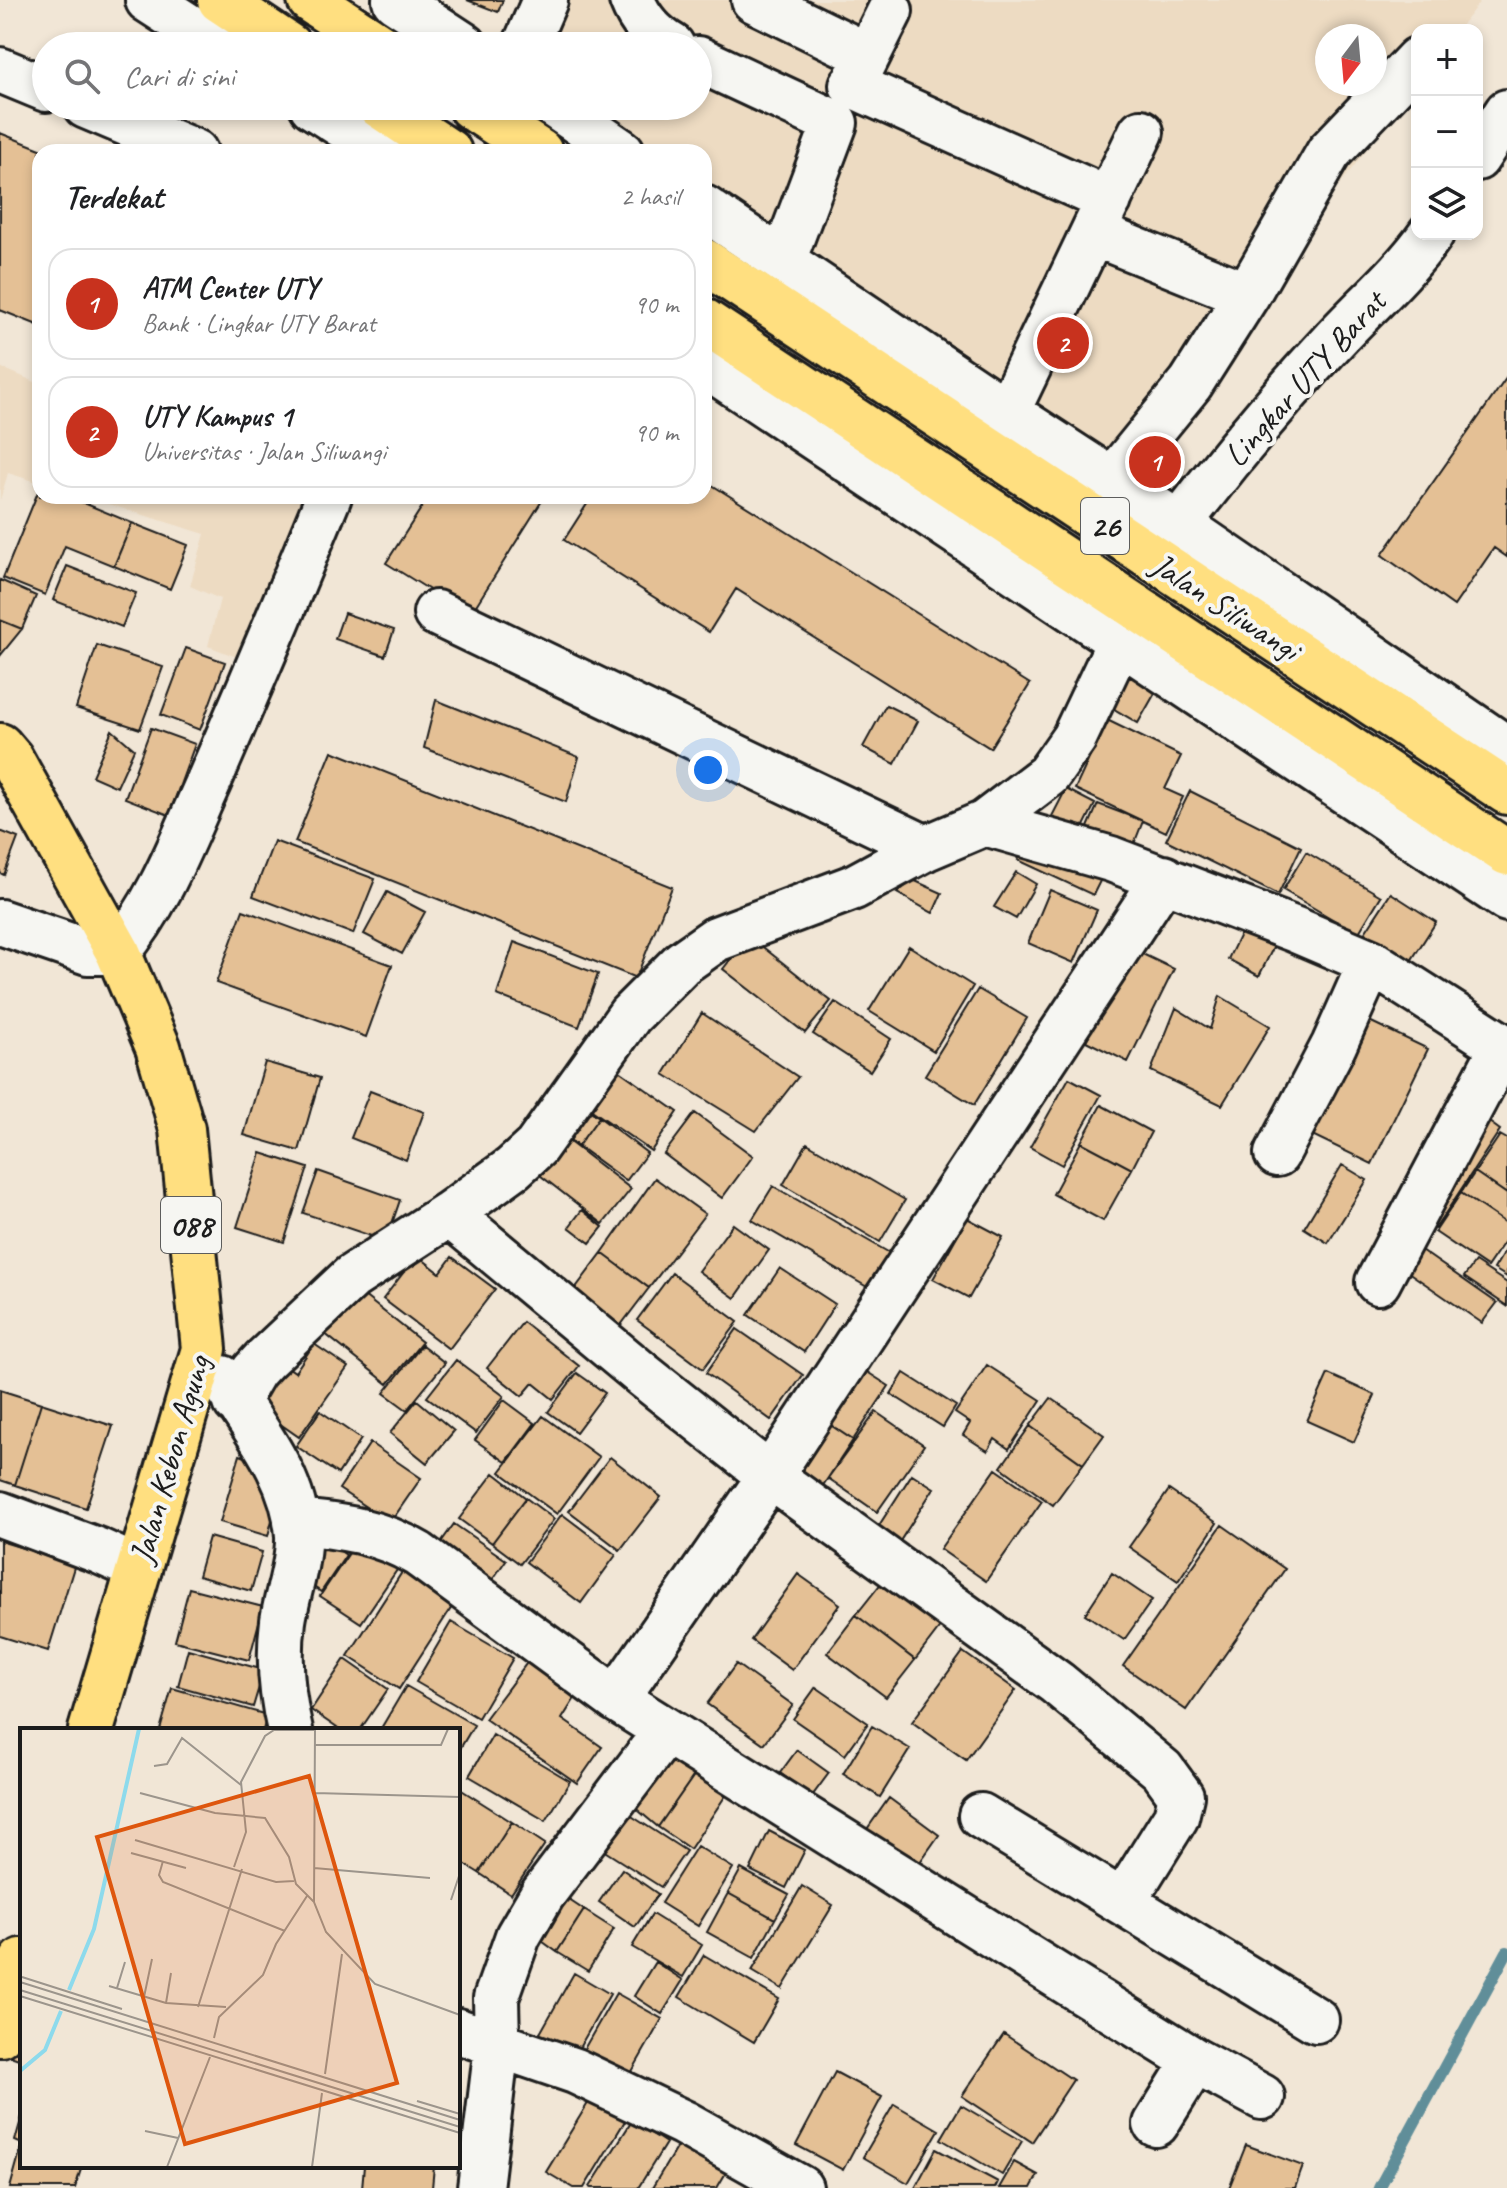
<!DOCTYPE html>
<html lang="id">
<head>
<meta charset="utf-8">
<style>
  :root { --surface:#fff; --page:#f6f6f6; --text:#202124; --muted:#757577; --line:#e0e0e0; --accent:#c8321e }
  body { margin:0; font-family:Caveat,sans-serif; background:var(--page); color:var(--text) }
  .controls { position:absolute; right:24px; top:24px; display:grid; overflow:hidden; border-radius:16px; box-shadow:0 4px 12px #0003 }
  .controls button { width:72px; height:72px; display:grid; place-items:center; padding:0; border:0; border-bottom:2px solid var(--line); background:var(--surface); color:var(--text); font:40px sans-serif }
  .compass { position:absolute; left:1315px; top:24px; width:72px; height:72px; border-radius:50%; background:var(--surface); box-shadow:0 4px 12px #0003; rotate:196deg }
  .you { position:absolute; left:708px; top:770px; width:28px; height:28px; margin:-20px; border:6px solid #fff; border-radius:50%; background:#1a73e8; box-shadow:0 0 0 12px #1a73e833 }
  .badge { display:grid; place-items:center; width:52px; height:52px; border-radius:50%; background:var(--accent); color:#fff; font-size:26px; font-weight:700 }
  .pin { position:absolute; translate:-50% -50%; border:4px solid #fff; box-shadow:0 2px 8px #0006 }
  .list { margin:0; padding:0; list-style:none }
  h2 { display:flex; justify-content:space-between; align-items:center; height:104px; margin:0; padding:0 32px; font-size:34px }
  h2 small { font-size:26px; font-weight:400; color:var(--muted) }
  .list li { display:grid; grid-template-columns:52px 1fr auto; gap:24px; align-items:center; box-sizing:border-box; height:112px; margin:0 16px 16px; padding:0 16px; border:2px solid var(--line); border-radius:24px }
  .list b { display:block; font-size:30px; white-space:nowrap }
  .list p { margin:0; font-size:26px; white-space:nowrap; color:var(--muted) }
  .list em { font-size:26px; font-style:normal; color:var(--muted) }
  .icon { flex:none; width:44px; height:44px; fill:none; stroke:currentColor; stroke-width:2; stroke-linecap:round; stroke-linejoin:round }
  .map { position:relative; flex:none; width:1507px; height:2188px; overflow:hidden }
  .search { position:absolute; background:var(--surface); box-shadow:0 4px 12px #0003; left:32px; top:32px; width:680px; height:88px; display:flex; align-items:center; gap:20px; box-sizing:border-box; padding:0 28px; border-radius:44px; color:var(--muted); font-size:30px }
  .panel { position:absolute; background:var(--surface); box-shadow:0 4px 12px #0003; left:32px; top:144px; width:680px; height:360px; border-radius:24px }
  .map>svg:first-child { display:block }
  .built { fill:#eddbc2; fill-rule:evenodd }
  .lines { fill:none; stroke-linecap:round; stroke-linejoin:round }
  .stream { stroke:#608e99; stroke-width:12 }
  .building { fill:#e4c095; stroke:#1c1c1c; stroke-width:2 }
  .minor-casing { stroke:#1c1c1c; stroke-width:50 }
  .major-casing { stroke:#1c1c1c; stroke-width:50 }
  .highway-casing { stroke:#1c1c1c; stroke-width:50 }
  .minor { stroke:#f6f6f2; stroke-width:44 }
  .major { stroke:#ffdf80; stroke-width:44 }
  .highway { stroke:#ffdf80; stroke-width:44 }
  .labels { text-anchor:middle; stroke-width:8; stroke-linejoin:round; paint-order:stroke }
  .shield { fill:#f6f6f2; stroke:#5d5d5c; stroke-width:2 }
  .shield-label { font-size:32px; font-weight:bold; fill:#1c1c1c }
  .street-label { font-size:34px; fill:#1c1c1c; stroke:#f6f6f2 }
  .inset-river { fill:none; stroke:#8ddaec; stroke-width:4 }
  .inset-road { fill:none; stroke:#9c958c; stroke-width:2 }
  .view { fill:#de560d; fill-opacity:0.15; stroke:#de560d; stroke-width:4 }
  .inset-edge { fill:none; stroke:#1c1c1c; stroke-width:4 }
</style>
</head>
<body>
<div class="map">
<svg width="1507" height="2188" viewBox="0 0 1507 2188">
  <rect width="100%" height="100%" fill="#f1e6d6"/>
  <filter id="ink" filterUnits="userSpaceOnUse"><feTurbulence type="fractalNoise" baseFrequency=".0125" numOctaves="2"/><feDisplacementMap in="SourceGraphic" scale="16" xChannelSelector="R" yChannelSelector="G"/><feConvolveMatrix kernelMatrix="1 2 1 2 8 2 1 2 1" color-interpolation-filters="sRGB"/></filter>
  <g filter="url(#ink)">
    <path class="built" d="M558,0H1481L1458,30H1417V84L1112,480L704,206V152H624L555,106H698V46H531ZM1327,36H1375V84H1327Z
      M0,367L40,384V483L8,473L0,500Z
      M82,496H305L242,659L208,646L220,599L190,586L205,534Z"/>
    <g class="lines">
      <path class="stream" d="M1379,2188L1507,1952"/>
    </g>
    <path class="building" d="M467,0H503L498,12Z
      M0,133L48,152H40V326L0,310Z
      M1507,377V557L1494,548L1454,606L1382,555Z
      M704,480L1030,684L990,748L736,589L709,632L564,540L589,501L581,496H704Z
      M40,487V496H67L132,523L114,566L65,546L45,595L3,578Z
      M429,496H545L470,615L386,563Z
      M132,523L188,545L170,589L114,566Z
      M67,566L136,593L122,627L53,600Z
      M0,580L36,596L22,629L0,620Z
      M344,613L394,630L385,656L335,639Z
      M0,620L22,629L0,656Z
      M97,645L163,667L140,729L76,708Z
      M186,648L225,662L200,730L161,715Z
      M1127,655L1163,679L1138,723L1104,703Z
      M436,700L579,757L566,802L424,748Z
      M886,705L918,721L895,764L863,747Z
      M1107,720L1181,756L1165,789L1183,797L1166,832L1075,789Z
      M151,728L195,744L169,815L125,798Z
      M112,730L134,749L117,787L92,776Z
      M332,751L672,887L636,978L295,842Z
      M1066,789L1095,804L1079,836L1049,822Z
      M1190,791L1301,847L1278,895L1166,840Z
      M1098,804L1143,821L1132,849L1086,832Z
      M0,831L18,838L4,875L0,873Z
      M1030,833L1106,869L1093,895L1018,860Z
      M274,841L375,879L353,934L253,896Z
      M1306,852L1381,896L1358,934L1283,890Z
      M1016,872L1036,884L1016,919L994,907Z
      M913,880L942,893L933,913L897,893Z
      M1050,890L1097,910L1074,963L1028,943Z
      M387,892L425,912L402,954L364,934Z
      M1391,893L1436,922L1409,964L1364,934Z
      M243,910L392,965L366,1037L216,983Z
      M1245,924L1277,940L1259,976L1228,959Z
      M749,936L831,1001L805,1033L723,969Z
      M514,942L598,974L579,1027L497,995Z
      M909,946L973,986L934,1051L869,1011Z
      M1132,949L1174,969L1128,1062L1086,1041Z
      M978,989L1027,1018L974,1105L925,1075Z
      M1220,996L1270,1026L1222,1105L1151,1071L1176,1008L1210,1029Z
      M835,1002L891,1039L870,1071L813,1034Z
      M702,1013L798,1077L756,1131L664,1074Z
      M1363,1018L1428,1049L1372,1164L1308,1133Z
      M265,1062L320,1078L299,1151L244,1135Z
      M610,1064L678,1112L651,1151L583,1104Z
      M1069,1078L1101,1095L1062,1165L1030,1147Z
      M370,1091L424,1112L406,1160L351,1138Z
      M579,1103L599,1117L578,1146L558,1131Z
      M1101,1105L1151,1132L1132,1169L1081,1142Z
      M695,1113L753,1156L722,1198L664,1154Z
      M1481,1116L1500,1130L1435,1229L1419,1217Z
      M599,1117L647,1153L626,1181L578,1146Z
      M1500,1135L1507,1139V1194L1475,1172Z
      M563,1137L631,1189L603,1224L536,1172Z
      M1081,1142L1132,1169L1103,1221L1053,1194Z
      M807,1143L905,1200L880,1242L783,1185Z
      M261,1153L308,1168L284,1242L237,1227Z
      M1342,1165L1367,1180L1328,1243L1304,1228Z
      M318,1171L400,1200L386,1241L303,1213Z
      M1475,1172L1507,1194V1224L1461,1193Z
      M655,1178L705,1214L649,1288L602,1253Z
      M773,1186L895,1256L874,1291L752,1220Z
      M1461,1193L1507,1224V1238L1487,1267L1435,1232Z
      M582,1210L603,1227L590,1243L569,1227Z
      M967,1218L1003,1237L969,1298L933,1279Z
      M733,1224L769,1250L735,1298L698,1271Z
      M1408,1241L1497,1303L1482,1323L1395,1263Z
      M1507,1247V1277L1494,1269Z
      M602,1253L649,1288L614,1334L568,1298Z
      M417,1255L440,1273L452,1257L495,1289L449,1349L383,1299Z
      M1475,1262L1507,1283V1306L1464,1277Z
      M780,1268L835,1304L804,1352L748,1315Z
      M672,1273L738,1322L703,1369L637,1320Z
      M348,1283L422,1342L388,1384L314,1325Z
      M523,1322L579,1366L553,1399L533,1383L522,1396L487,1368Z
      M737,1329L803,1375L771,1420L706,1373Z
      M314,1344L348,1367L299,1437L246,1400L275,1358L295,1372Z
      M422,1345L445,1363L407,1410L384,1393Z
      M456,1360L504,1396L476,1433L427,1397Z
      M850,1361L889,1386L853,1440L814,1414Z
      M987,1365L1041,1400L1009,1449L995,1439L988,1451L963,1435L970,1423L955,1413Z
      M577,1373L605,1393L576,1432L548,1412Z
      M904,1373L956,1406L943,1427L891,1394Z
      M1328,1374L1375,1395L1354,1442L1307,1421Z
      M0,1390L41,1403L15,1485L0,1480Z
      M1051,1398L1104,1435L1083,1464L1030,1426Z
      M417,1400L454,1431L427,1463L390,1433Z
      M504,1400L535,1423L506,1462L475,1440Z
      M41,1403L113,1426L86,1508L15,1485Z
      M320,1411L361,1439L338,1474L296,1446Z
      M876,1412L924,1445L877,1512L828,1478Z
      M814,1414L853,1440L820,1490L781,1464Z
      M543,1416L599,1457L557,1514L500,1472Z
      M1030,1426L1083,1464L1053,1505L1001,1467Z
      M370,1443L421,1478L390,1523L339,1489Z
      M240,1455L259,1462L273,1516L268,1536L220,1522Z
      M610,1457L661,1497L620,1550L569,1511Z
      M996,1469L1042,1501L986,1581L940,1549Z
      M494,1473L526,1498L492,1543L459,1519Z
      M912,1474L934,1488L900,1541L878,1527Z
      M1169,1490L1217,1523L1178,1581L1129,1547Z
      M526,1498L554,1519L520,1564L492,1543Z
      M562,1514L616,1555L581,1603L526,1562Z
      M454,1524L506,1560L484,1592L432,1555Z
      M1222,1525L1285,1569L1186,1710L1123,1666Z
      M362,1534L403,1561L361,1623L320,1596Z
      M209,1537L262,1552L251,1591L198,1576Z
      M320,1537L346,1555L321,1592L295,1574Z
      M0,1541L75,1564L48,1651L0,1636Z
      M406,1566L457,1599L399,1689L348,1656Z
      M1112,1573L1152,1600L1124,1640L1085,1614Z
      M798,1574L840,1604L792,1670L751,1640Z
      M883,1581L941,1626L915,1660L856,1615Z
      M189,1588L263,1607L249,1660L175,1641Z
      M856,1615L915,1660L886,1697L827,1653Z
      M451,1622L513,1658L478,1718L416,1682Z
      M188,1649L264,1670L253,1707L178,1686Z
      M963,1652L1016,1690L966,1760L912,1722Z
      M532,1656L580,1690L562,1719L602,1747L577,1783L485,1719Z
      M345,1659L388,1689L360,1730H340L311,1710Z
      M736,1664L793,1705L764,1744L707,1704Z
      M406,1686L474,1725L458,1752V1730H380Z
      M816,1687L868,1723L845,1755L793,1719Z
      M172,1688L267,1715L263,1730H160Z
      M872,1726L910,1749L880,1797L843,1774Z
      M493,1735L570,1781L546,1821L469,1776Z
      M797,1750L829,1773L812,1796L780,1773Z
      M662,1755L695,1774L658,1827L626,1800Z
      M695,1774L726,1795L690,1849L658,1827Z
      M460,1789L512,1822L479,1873L458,1860Z
      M889,1798L939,1835L910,1876L860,1839Z
      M616,1806L686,1851L661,1887L592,1843Z
      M512,1822L545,1844L511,1894L479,1873Z
      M769,1831L805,1850L786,1888L750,1870Z
      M697,1846L733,1868L698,1926L661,1903Z
      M622,1869L658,1894L635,1927L599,1902Z
      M741,1869L789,1895L775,1919L728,1893Z
      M802,1886L833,1905L782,1989L752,1971Z
      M728,1893L775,1919L754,1958L707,1932Z
      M560,1894L584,1910L557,1952L535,1936Z
      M584,1910L614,1929L588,1971L557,1952Z
      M652,1914L702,1945L683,1977L632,1947Z
      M704,1955L779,1999L754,2042L679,1997Z
      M655,1962L683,1980L662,2014L634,1996Z
      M574,1973L610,1994L575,2055L539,2035Z
      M616,1993L662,2019L630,2075L584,2049Z
      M22,2013V2060L4,2054Z
      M1004,2034L1073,2080L1032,2142L962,2096Z
      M835,2072L882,2097L843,2170L796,2145Z
      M596,2090L631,2111L584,2188H573L546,2172Z
      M894,2104L939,2130L908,2183L863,2157Z
      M961,2105L1022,2141L1002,2175L941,2139Z
      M22,2116V2144L15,2141Z
      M632,2121L666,2143L638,2188H592L590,2187Z
      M684,2135L731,2164L717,2188H652Z
      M1246,2145L1303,2166L1295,2188H1229Z
      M21,2148L22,2166H82L75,2188H10Z
      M936,2149L998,2182L995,2188H915Z
      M1014,2162L1038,2175L1031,2188H999Z
      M364,2166H434L432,2188H362Z"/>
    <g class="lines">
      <g class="minor-casing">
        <path id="minor" d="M148,0L219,46
          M395,0L465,46
          M632,0C640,21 653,35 672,46
          M754,0L867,55
          M525,46L545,0
          M698,59L835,123L783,261
          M0,70L46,89
          M855,81L890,11
          M852,85L1109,200
          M86,106L195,152
          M312,106L384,152
          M555,106L622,152
          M1477,158L1507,112
          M704,208L1007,412L1179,524L1507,749
          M1093,233L1247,295L1329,152L1417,60
          M704,364L1507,899
          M1007,412L1141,132
          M1112,480L1191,383L1247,295
          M1179,524C1227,461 1278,400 1332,342C1365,306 1403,274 1431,234
          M436,613L926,848
          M985,823L1111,859L1296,930L1371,962L1507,1049
          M0,922L88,952H118C160,902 182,841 209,781C250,687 290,592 329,496
          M1277,1154L1334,1045L1371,962
          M449,1214L643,1375L770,1476L1057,1683L1162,1770L1181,1796L1176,1817L1123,1902
          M1378,1282L1503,1046
          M222,1378C253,1427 295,1476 298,1536C299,1564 287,1594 283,1621C278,1659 281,1693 290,1730
          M236,1402L254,1371L265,1359L352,1277L449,1214L513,1168L536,1147L630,1015L682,963L716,939L854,887L926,848L985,823L1048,775L1074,738L1120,641
          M0,1514L99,1551L139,1569
          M296,1522C341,1526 379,1531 418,1554L616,1699L1080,1990L1195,2061L1262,2097
          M616,1699L770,1476L1164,878
          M981,1816L1316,2020
          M458,2031L575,2071L684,2123L800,2188
          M1156,2124L1195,2061
          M480,2188L497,2045L496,1998L518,1936L542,1895L666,1731"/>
      </g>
      <g class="major-casing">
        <path id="major" d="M0,746L11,759L118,952L158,1047L182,1129L204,1349L91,1730
          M0,2034L22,1961"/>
      </g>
      <g class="highway-casing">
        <path id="highway" d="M220,0L289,46
          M310,0L380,46
          M380,106L449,152
          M470,106L540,152
          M704,261L1507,792
          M704,321L1507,853"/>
      </g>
      <use href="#minor" class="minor"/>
      <use href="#major" class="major"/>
      <use href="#highway" class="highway"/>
    </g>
  </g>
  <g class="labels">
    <g class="shield">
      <rect x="1081" y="498" width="48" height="56" rx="6"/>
      <rect x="161" y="1197" width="60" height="56" rx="6"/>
    </g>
    <g class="shield-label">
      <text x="1105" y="537">26</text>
      <text x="191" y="1236">088</text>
    </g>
    <g class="street-label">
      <text transform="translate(1304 378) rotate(-48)" y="12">Lingkar UTY Barat</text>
      <text transform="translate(1226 606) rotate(33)" y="12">Jalan Siliwangi</text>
      <text transform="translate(169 1459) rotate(-74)" y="12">Jalan Kebon Agung</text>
    </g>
  </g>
  <g transform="translate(20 1728)">
    <rect width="440" height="440" fill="#f1e6d6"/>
    <path class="inset-river" d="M49,262L74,201L119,1M0,343L25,322L41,283"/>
    <path class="inset-road" d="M295,1L294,174L306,204L355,256L440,287M295,17H421L428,1M134,38L147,36L162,10L221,57M120,65L195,85L245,90L269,129L276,156L294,174M295,65L440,69M115,112L256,154L274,153M111,125L166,140M143,133L139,147L143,154L265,203M214,139L226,104L221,54L245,8L254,2H295M294,140L410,150M431,172L440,145M2,249L102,281M0,254L440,392M89,258L146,275L206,279M97,260L105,234M0,262L440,399M0,268L440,405M124,269L132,231M146,275L151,245M178,279L222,141M194,310L199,289L243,247L256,216L287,168M305,346L322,226M397,373L440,386M125,403L158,410M147,439L190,329M292,439L302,365"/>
    <path class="view" d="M289,48L377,355L165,416L77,109Z"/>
    <rect width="440" height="440" class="inset-edge"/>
  </g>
</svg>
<div class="controls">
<button>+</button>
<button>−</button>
<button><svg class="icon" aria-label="layers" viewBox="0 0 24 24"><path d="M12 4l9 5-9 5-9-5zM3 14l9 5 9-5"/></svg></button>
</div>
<svg class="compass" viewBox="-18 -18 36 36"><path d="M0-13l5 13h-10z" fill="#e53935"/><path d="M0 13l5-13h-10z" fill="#757577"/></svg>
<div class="you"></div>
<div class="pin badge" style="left:1155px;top:462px">1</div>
<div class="pin badge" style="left:1063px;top:343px">2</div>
<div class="search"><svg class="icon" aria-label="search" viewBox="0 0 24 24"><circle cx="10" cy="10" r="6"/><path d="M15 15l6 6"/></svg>Cari di sini</div>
<section class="panel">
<h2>Terdekat<small>2 hasil</small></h2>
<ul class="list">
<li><span class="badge">1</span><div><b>ATM Center UTY</b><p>Bank · Lingkar UTY Barat</p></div><em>90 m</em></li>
<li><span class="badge">2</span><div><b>UTY Kampus 1</b><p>Universitas · Jalan Siliwangi</p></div><em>90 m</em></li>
</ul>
</section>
</div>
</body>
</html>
